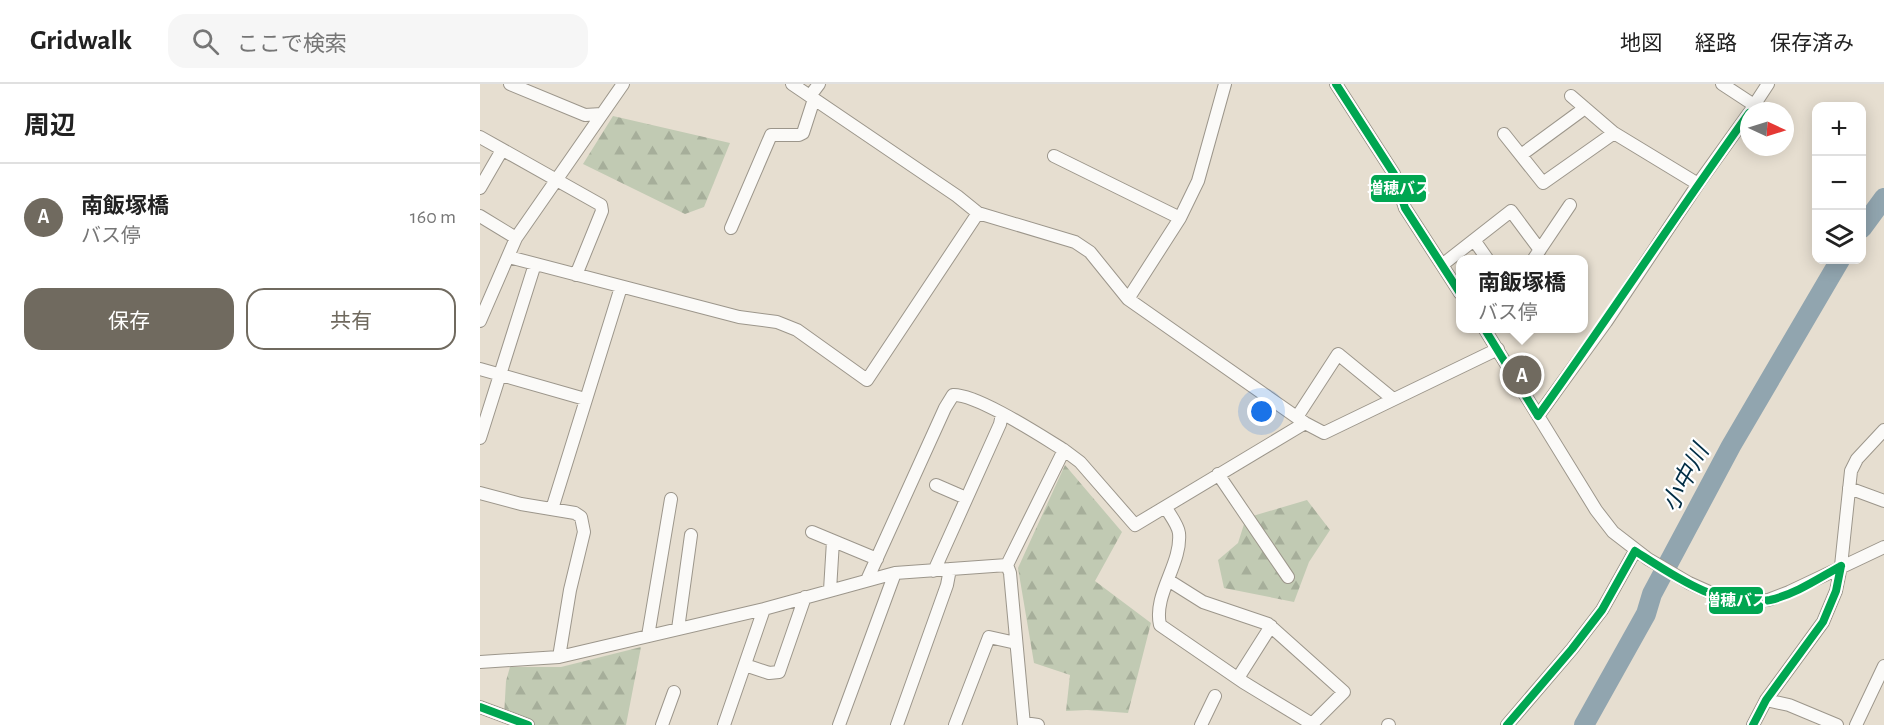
<!DOCTYPE html>
<html lang="ja">
<head>
<meta charset="utf-8">
<style>
  :root { --surface:#fff; --page:#f6f6f6; --text:#222; --muted:#767676; --line:#e0e0e0; --accent:#706a5f }
  body { margin:0; font-family:"Alegreya Sans","Noto Sans JP",sans-serif; background:var(--page); color:var(--text) }
  .controls { position:absolute; right:18px; top:18px; display:grid; overflow:hidden; border-radius:12px; box-shadow:0 3px 15px #0003 }
  .controls button { width:54px; height:54px; display:grid; place-items:center; padding:0; border:0; border-bottom:2px solid var(--line); background:var(--surface); color:var(--text); font:30px sans-serif }
  .compass { position:absolute; left:1260px; top:18px; width:54px; height:54px; border-radius:50%; background:var(--surface); box-shadow:0 3px 15px #0003; rotate:94deg }
  .you { position:absolute; left:782px; top:328px; width:21px; height:21px; margin:-15px; border:4px solid #fff; border-radius:50%; background:#1a73e8; box-shadow:0 0 0 9px #1a73e833 }
  .badge { display:grid; place-items:center; width:39px; height:39px; border-radius:50%; background:var(--accent); color:#fff; font-size:20px; font-weight:700 }
  .pin { position:absolute; translate:-50% -50%; border:3px solid #fff; box-shadow:0 2px 6px #0006 }
  .popup { position:absolute; left:976px; top:171px; width:132px; height:78px; box-sizing:border-box; display:grid; place-content:center; border-radius:12px; background:var(--surface); filter:drop-shadow(0 2px 4px #0005); font-size:20px; white-space:nowrap; color:var(--muted) }
  .popup b { font-size:22px; color:var(--text) }
  .popup::after { content:''; position:absolute; left:50%; top:100%; margin-left:-12px; border:12px solid transparent; border-top-color:var(--surface) }
  .list { margin:0; padding:0; list-style:none }
  h2 { display:flex; justify-content:space-between; align-items:center; height:78px; margin:0; padding:0 24px; font-size:26px }
  h2 small { font-size:20px; font-weight:400; color:var(--muted) }
  .list li { display:grid; grid-template-columns:39px 1fr auto; gap:18px; align-items:center; box-sizing:border-box; height:108px; padding:0 24px; border-top:2px solid var(--line) }
  .list b { display:block; font-size:22px; white-space:nowrap }
  .list p { margin:0; font-size:20px; white-space:nowrap; color:var(--muted) }
  .list em { font-size:20px; font-style:normal; color:var(--muted) }
  .actions { display:flex; gap:12px; padding:18px 24px }
  .actions a { flex:1; padding:14px 0; border:2px solid var(--accent); border-radius:18px; text-align:center; font-size:21px; color:var(--accent) }
  .actions .main { background:var(--accent); color:#fff }
  .icon { flex:none; width:33px; height:33px; fill:none; stroke:currentColor; stroke-width:2; stroke-linecap:round; stroke-linejoin:round }
  .map { position:relative; flex:none; width:1404px; height:641px; overflow:hidden }
  header { display:flex; align-items:center; gap:36px; box-sizing:border-box; height:84px; padding:0 30px; background:var(--surface); border-bottom:2px solid var(--line) }
  header strong { font-size:28px }
  nav { display:flex; gap:33px; margin-inline-start:auto; font-size:21px }
  .search { width:420px; height:54px; background:var(--page); display:flex; align-items:center; gap:15px; box-sizing:border-box; padding:0 21px; border-radius:18px; color:var(--muted); font-size:22px }
  main { display:flex }
  aside { flex:1; background:var(--surface) }
  .map>svg:first-child { display:block }
  .forest { fill:url(#forest-firs) }
  .lines { fill:none; stroke-linecap:round; stroke-linejoin:round }
  .river { stroke:#91a5af; stroke-width:20 }
  .minor-casing { stroke:#9c968b; stroke-width:14 }
  .minor { stroke:#fbfaf8; stroke-width:12 }
  .bus-1-casing { stroke:#fff; stroke-width:12 }
  .bus-1 { stroke:#00a651; stroke-width:8 }
  .labels { text-anchor:middle; stroke-width:4.5; stroke-linejoin:round; paint-order:stroke }
  .water-label { font-size:24px; font-style:italic; fill:#002d44; stroke:#fff }
  .line-badge { stroke:#fff; stroke-width:2 }
  .badge-label { font-size:16px; text-anchor:middle; font-weight:bold; fill:#fff }
</style>
</head>
<body>
<header>
<strong>Gridwalk</strong>
<div class="search"><svg class="icon" aria-label="search" viewBox="0 0 24 24"><circle cx="10" cy="10" r="6"/><path d="M15 15l6 6"/></svg>ここで検索</div>
<nav><a>地図</a><a>経路</a><a>保存済み</a></nav>
</header>
<main>
<aside>
<h2>周辺<small></small></h2>
<ul class="list">
<li><span class="badge">A</span><div><b>南飯塚橋</b><p>バス停</p></div><em>160 m</em></li>
</ul>
<div class="actions"><a class="main">保存</a><a>共有</a></div>
</aside>
<div class="map">
<svg width="1404" height="641" viewBox="0 0 1404 641">
  <defs>
    <pattern id="forest-firs" width="22" height="20" patternUnits="userSpaceOnUse" patternTransform="scale(1.5)"><rect width="22" height="20" fill="#c1cab3"/><path d="M5 1l3.5 6h-7zM16 11l3.5 6h-7z" fill="#a6ae9a"/></pattern>
  </defs>
  <rect width="100%" height="100%" fill="#e6ded0"/>
  <path class="forest" d="M133,32L250,59L224,123L205,130L103,80Z
    M585,381L642,448L615,497L671,539L648,629L607,626L586,627L590,591L554,579L538,484Z
    M827,416L850,446L829,478L814,518L744,504L738,476L758,459L766,434Z
    M161,563L146,641H55L24,632L26,597L30,583H81Z"/>
  <g class="lines">
    <path class="river" d="M1382,144L1404,114
      M1104,641L1166,530L1172,510L1251,362L1360,176"/>
    <g class="minor-casing">
      <path id="minor" d="M30,0L105,31L122,30
        M312,0L477,112L498,129L595,158L610,168L648,215L825,339L844,349L1018,265
        M856,0L914,90L925,124L980,209
        M1242,0L1274,21
        M330,12L339,0
        M1091,12L1134,49L1218,100
        M1271,26L1288,0
        M1024,50L1063,99L1134,49
        M0,53L121,121L122,127L96,191
        M1041,71L1105,24
        M574,72L700,134
        M0,104L22,66
        M0,132L36,154
        M251,144L291,51H319L323,49L334,15
        M994,156L1008,176
        M29,173L259,233L297,238L317,246L387,296L498,129
        M1053,176L1090,121
        M962,181L1031,127L1060,166
        M648,215L700,134L718,97L745,0
        M0,237L36,154L143,0
        M1004,244L1116,426L1133,448L1168,475L1209,499L1238,512L1263,517L1288,516L1309,508L1404,463
        M0,285L105,315
        M1058,332L1126,238L1218,100L1269,29
        M817,333L858,270L913,315
        M0,354L55,180
        M738,390L808,493
        M456,401L486,414
        M1369,404L1404,417
        M0,409L41,420L95,429L101,433L104,448L90,506L79,573
        M686,424C690,431 698,441 699,449C702,480 673,510 680,541L763,598L832,640L864,608L788,540L723,518L688,496
        M72,425L141,203
        M332,448L397,475
        M454,487L520,340L522,330
        M387,496L465,324L473,311C497,310 561,352 584,366
        M350,506L353,457
        M198,545L211,451
        M168,552L191,415
        M0,578L79,573L284,525L415,489L527,481
        M265,581L289,589L299,588L325,513
        M758,594L791,542
        M1286,616L1309,621L1357,641
        M0,623L48,641
        M544,639L558,641
        M182,641L194,608
        M244,641L284,525
        M359,641L415,489
        M417,641L467,501L470,485
        M475,641L509,553L536,559
        M544,641L530,489L527,481L584,366L600,378L655,441L825,339
        M721,641L735,612
        M908,641H909
        M1027,641L1092,565L1122,526L1155,467
        M1273,641L1286,616L1343,538L1356,507L1361,482L1371,387L1377,375L1404,346
        M1376,641L1404,582"/>
    </g>
    <use href="#minor" class="minor"/>
    <g class="bus-1-casing">
      <path id="bus-1" d="M856,0L914,90L925,124L980,209
        M1004,244L1058,332
        M1058,332C1130,232 1197,129 1269,29
        M1155,467C1194,492 1241,526 1290,516C1316,510 1339,494 1361,482
        M0,623L48,641
        M1027,641L1092,565L1122,526L1155,467
        M1273,641L1286,616L1343,538L1356,507L1361,482"/>
    </g>
    <use href="#bus-1" class="bus-1"/>
  </g>
  <g class="labels">
    <g class="water-label">
      <text transform="translate(1205 394) rotate(-62)" y="8">小中川</text>
    </g>
  </g>
  <g class="line-badge">
    <rect x="890" y="90" width="57" height="29" rx="6" fill="#00a651"/>
    <rect x="1228" y="502" width="56" height="29" rx="6" fill="#00a651"/>
  </g>
  <g class="badge-label">
    <text x="919" y="110">増穂バス</text>
    <text x="1256" y="522">増穂バス</text>
  </g>
</svg>
<div class="controls">
<button>+</button>
<button>−</button>
<button><svg class="icon" aria-label="layers" viewBox="0 0 24 24"><path d="M12 4l9 5-9 5-9-5zM3 14l9 5 9-5"/></svg></button>
</div>
<svg class="compass" viewBox="-18 -18 36 36"><path d="M0-13l5 13h-10z" fill="#e53935"/><path d="M0 13l5-13h-10z" fill="#767676"/></svg>
<div class="you"></div>
<div class="pin badge" style="left:1042px;top:291px">A</div>
<div class="popup"><b>南飯塚橋</b>バス停</div>
</div>
</main>
</body>
</html>
